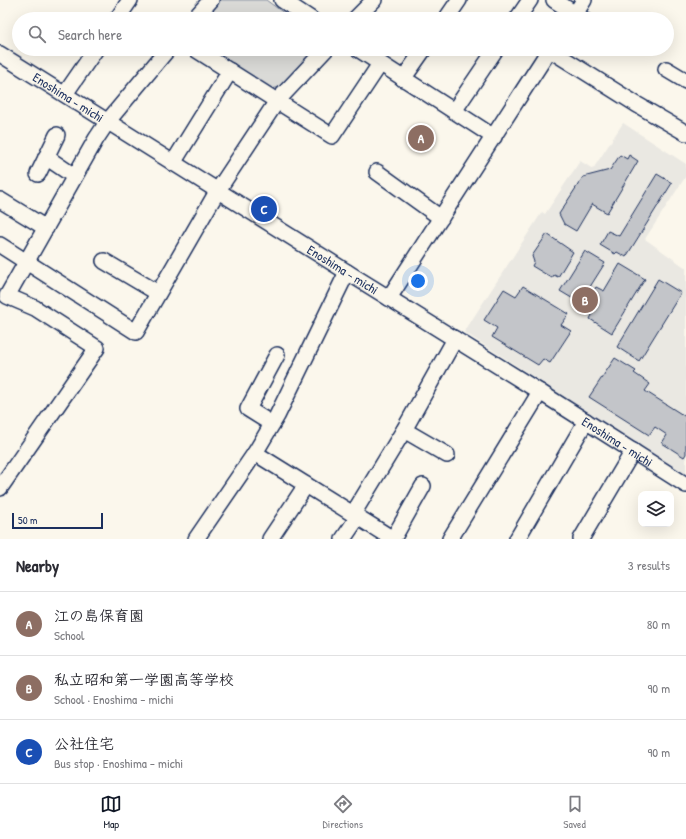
<!DOCTYPE html>
<html lang="en">
<head>
<meta charset="utf-8">
<style>
  :root { --surface:#fff; --page:#f7f7f7; --text:#2b2b33; --muted:#7c7c81; --line:#e1e1e2; --accent:#111827 }
  body { margin:0; font-family:"Patrick Hand","Klee One",sans-serif; background:var(--page); color:var(--text) }
  .controls { position:absolute; right:12px; bottom:12px; display:grid; overflow:hidden; border-radius:8px; box-shadow:0 4px 16px #0002 }
  .controls button { width:36px; height:36px; display:grid; place-items:center; padding:0; border:0; border-bottom:1px solid var(--line); background:var(--surface); color:var(--text); font:20px sans-serif }
  .scale { position:absolute; left:12px; bottom:10px; width:91px; box-sizing:border-box; padding-left:4px; border:2px solid #1b2f5e; border-top:0; font-size:11px; line-height:14px; white-space:nowrap; color:#1b2f5e; -webkit-text-stroke:3px #fbf7ec; paint-order:stroke }
  .you { position:absolute; left:418px; top:281px; width:14px; height:14px; margin:-10px; border:3px solid #fff; border-radius:50%; background:#1a73e8; box-shadow:0 0 0 6px #1a73e833 }
  .badge { display:grid; place-items:center; width:26px; height:26px; border-radius:50%; background:var(--accent); color:#fff; font-size:13px; font-weight:700 }
  .pin { position:absolute; translate:-50% -50%; border:2px solid #fff; box-shadow:0 1px 4px #0006 }
  .list { margin:0; padding:0; list-style:none }
  h2 { display:flex; justify-content:space-between; align-items:center; height:52px; margin:0; padding:0 16px; font-size:17px }
  h2 small { font-size:13px; font-weight:400; color:var(--muted) }
  .list li { display:grid; grid-template-columns:26px 1fr auto; gap:12px; align-items:center; box-sizing:border-box; height:64px; padding:0 16px; border-top:1px solid var(--line) }
  .list b { display:block; font-size:15px; white-space:nowrap }
  .list p { margin:0; font-size:13px; white-space:nowrap; color:var(--muted) }
  .list em { font-size:13px; font-style:normal; color:var(--muted) }
  .icon { flex:none; width:22px; height:22px; fill:none; stroke:currentColor; stroke-width:2; stroke-linecap:round; stroke-linejoin:round }
  .map { position:relative; flex:none; width:686px; height:539px; overflow:hidden }
  .search { position:absolute; background:var(--surface); box-shadow:0 4px 16px #0002; left:12px; right:12px; top:12px; height:44px; display:flex; align-items:center; gap:10px; box-sizing:border-box; padding:0 14px; border-radius:22px; color:var(--muted); font-size:15px }
  .sheet { height:244px; background:var(--surface) }
  nav { display:flex; justify-content:space-around; align-items:center; box-sizing:border-box; height:56px; border-top:1px solid var(--line); background:var(--surface); font-size:11px; color:var(--muted) }
  nav a { display:grid; justify-items:center; gap:2px }
  nav .on { color:var(--accent) }
  .map>svg:first-child { display:block }
  .built { fill:#eae8e2 }
  .green { fill:#dadad7; stroke:#7a849a }
  .building { fill:#c3c5c9; stroke:#1b2f5e }
  .lines { fill:none; stroke-linecap:round; stroke-linejoin:round }
  .minor-casing { stroke:#1b2f5e; stroke-width:18 }
  .minor { stroke:#fbf7ec; stroke-width:15 }
  .labels { text-anchor:middle; stroke-width:4; stroke-linejoin:round; paint-order:stroke }
  .street-label { font-size:13px; fill:#1b2f5e; stroke:#fbf7ec }
</style>
</head>
<body>
<div class="map">
<svg width="686" height="539" viewBox="0 0 686 539">
  <rect width="100%" height="100%" fill="#fbf7ec"/>
  <filter id="ink" filterUnits="userSpaceOnUse"><feTurbulence type="fractalNoise" baseFrequency=".025" numOctaves="2"/><feDisplacementMap in="SourceGraphic" scale="8" xChannelSelector="R" yChannelSelector="G"/><feConvolveMatrix kernelMatrix="1 2 1 2 8 2 1 2 1" color-interpolation-filters="sRGB"/></filter>
  <g filter="url(#ink)">
    <path class="built" d="M623,123L686,164V176L645,239L686,268V475L464,332L542,212L545,214L580,161L593,169Z"/>
    <path class="green" d="M219,0H266L292,19H203Z
      M210,49H315L283,86L272,89Z"/>
    <path class="building" d="M620,155L627,159L629,155L638,161L607,213L592,204L576,231L564,224L559,214L583,177L610,170Z
      M657,174L672,183L626,257L617,252L615,254L600,245L608,231L619,236Z
      M547,234L573,252L558,277L554,275L552,278L532,266L534,262L532,256Z
      M585,251L605,263L588,290L592,293L596,287L604,291L620,264L645,279L612,333L590,319L592,315L583,309L585,306L560,291Z
      M658,279L681,293L639,361L617,347Z
      M523,286L569,314L561,325L571,331L550,363L543,359L538,365L492,337L497,328L484,320L504,289L516,296Z
      M615,358L636,371L634,373L650,384L645,391L686,417V454L684,457L662,443L667,435L655,427L649,435L589,397Z"/>
    <g class="lines">
      <g class="minor-casing">
        <g id="minor">
          <path d="M282,0L311,19"/>
          <path d="M554,0L583,19"/>
          <path d="M117,19L130,0"/>
          <path d="M194,19L211,0"/>
          <path d="M355,19L374,0"/>
          <path d="M446,19L459,0"/>
          <path d="M517,19L530,0"/>
          <path d="M572,19L584,0"/>
          <path d="M195,49L332,136L380,64"/>
          <path d="M358,49L494,137"/>
          <path d="M550,50L636,104L686,133"/>
          <path id="s1" d="M0,54L347,272L540,392L686,485"/>
          <path d="M666,69L686,81"/>
          <path d="M403,79L424,49"/>
          <path d="M65,94L96,49"/>
          <path d="M454,111L496,49"/>
          <path d="M46,157L74,176"/>
          <path d="M173,163L230,71"/>
          <path d="M377,172L441,218"/>
          <path d="M38,174L57,135"/>
          <path d="M0,200L46,228"/>
          <path d="M0,245L136,332L218,190L277,101L326,49"/>
          <path d="M104,261L158,293"/>
          <path d="M389,298L550,49"/>
          <path d="M272,424L248,409L277,355"/>
          <path d="M404,430L447,455"/>
          <path d="M255,453L393,539"/>
          <path d="M0,488L97,348L35,308L7,296L96,139L108,121L168,49"/>
          <path d="M353,514L404,430L455,339"/>
          <path d="M196,539L255,453L277,416L347,272"/>
          <path d="M270,539L306,485"/>
          <path d="M343,539L358,517"/>
          <path d="M393,539L423,486"/>
          <path d="M450,539L540,392"/>
          <path d="M517,539L586,421"/>
          <path d="M581,539L633,451"/>
        </g>
      </g>
      <use href="#minor" class="minor"/>
    </g>
  </g>
  <g class="labels">
    <g class="street-label">
      <text dy="5" stroke="none"><textPath href="#s1" startOffset="81">Enoshima - michi</textPath></text>
      <text dy="5" stroke="none"><textPath href="#s1" startOffset="405">Enoshima - michi</textPath></text>
      <text dy="5" stroke="none"><textPath href="#s1" startOffset="729">Enoshima - michi</textPath></text>
    </g>
  </g>
</svg>
<div class="controls">
<button><svg class="icon" aria-label="layers" viewBox="0 0 24 24"><path d="M12 4l9 5-9 5-9-5zM3 14l9 5 9-5"/></svg></button>
</div>
<div class="scale">50 m</div>
<div class="you"></div>
<div class="pin badge" style="left:421px;top:138px;background:#8d6e63">A</div>
<div class="pin badge" style="left:585px;top:300px;background:#8d6e63">B</div>
<div class="pin badge" style="left:264px;top:209px;background:#1a4fb4">C</div>
<div class="search"><svg class="icon" aria-label="search" viewBox="0 0 24 24"><circle cx="10" cy="10" r="6"/><path d="M15 15l6 6"/></svg>Search here</div>
</div>
<section class="sheet">
<h2>Nearby<small>3 results</small></h2>
<ul class="list">
<li><span class="badge" style="background:#8d6e63">A</span><div><b>江の島保育園</b><p>School</p></div><em>80 m</em></li>
<li><span class="badge" style="background:#8d6e63">B</span><div><b>私立昭和第一学園高等学校</b><p>School · Enoshima - michi</p></div><em>90 m</em></li>
<li><span class="badge" style="background:#1a4fb4">C</span><div><b>公社住宅</b><p>Bus stop · Enoshima - michi</p></div><em>90 m</em></li>
</ul>
</section>
<nav>
<a class="on"><svg class="icon" aria-label="map" viewBox="0 0 24 24"><path d="M3 6l6-2 6 2 6-2v14l-6 2-6-2-6 2zM9 4v14M15 6v14"/></svg>Map</a>
<a><svg class="icon" aria-label="directions" viewBox="0 0 24 24"><path d="M12 3l9 9-9 9-9-9zM9 14v-3h6M13 9l2 2-2 2"/></svg>Directions</a>
<a><svg class="icon" aria-label="saved" viewBox="0 0 24 24"><path d="M7 4h10v16l-5-4-5 4z"/></svg>Saved</a>
</nav>
</body>
</html>
